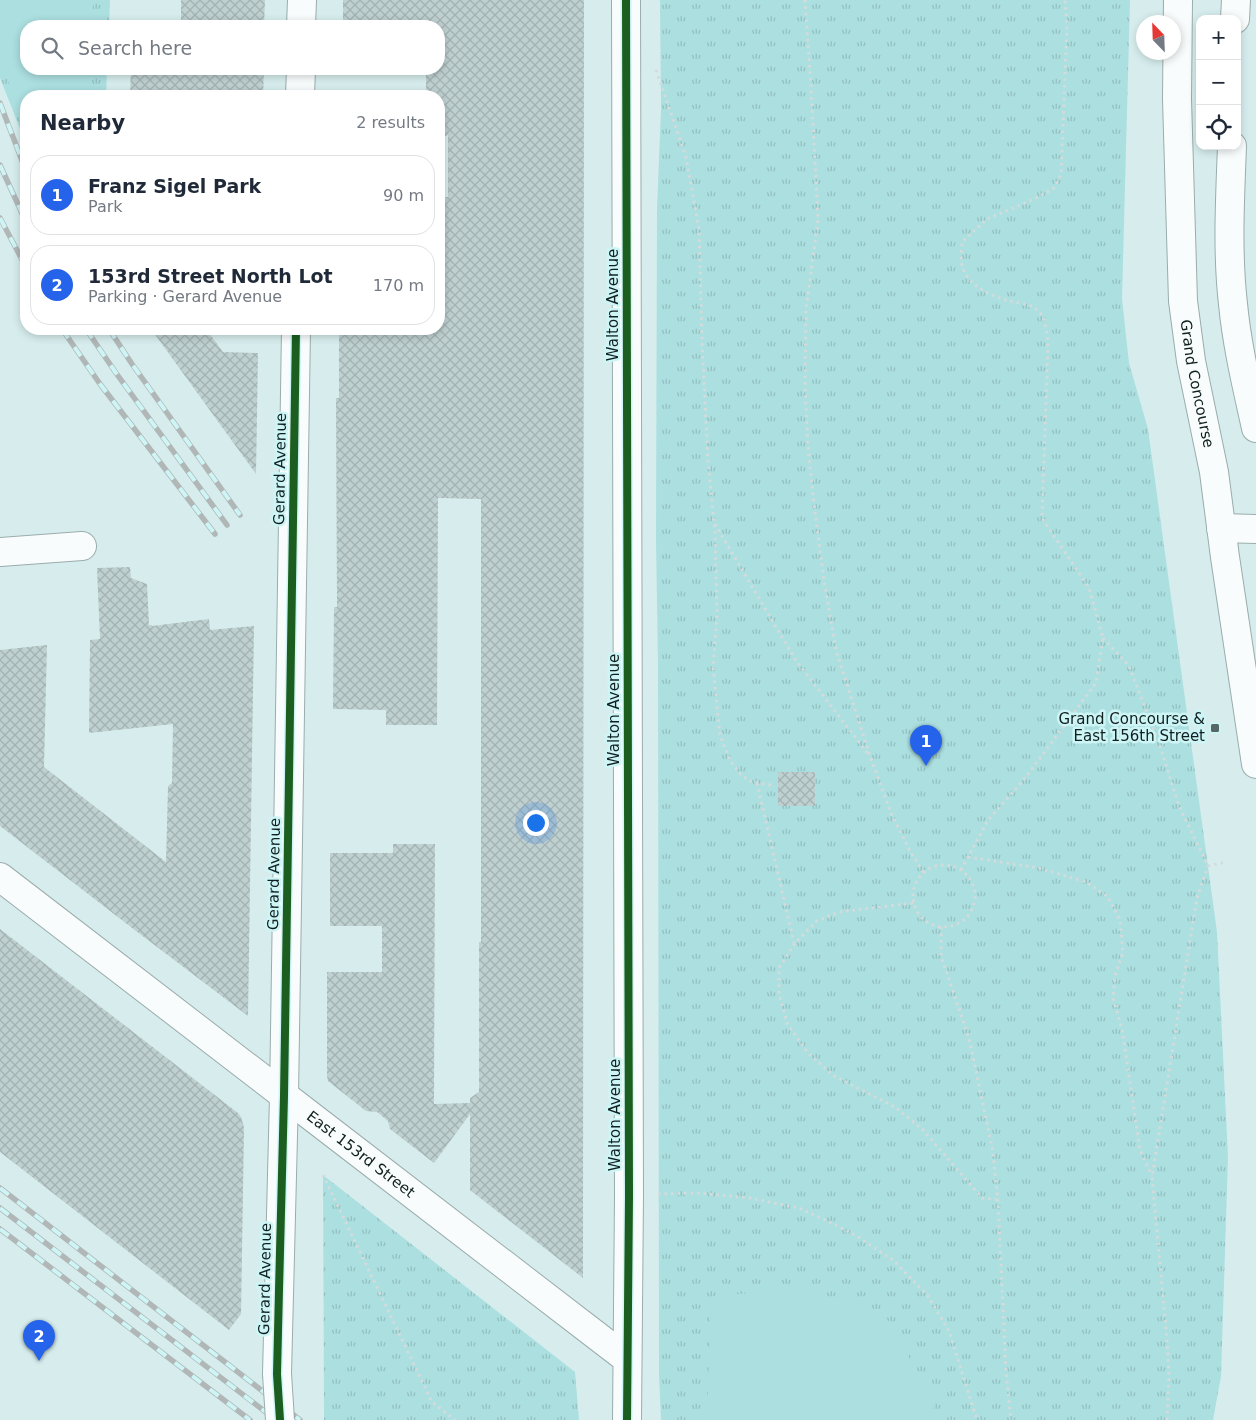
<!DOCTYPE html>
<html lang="en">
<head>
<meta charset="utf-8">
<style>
  :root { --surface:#fff; --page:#f2f2f3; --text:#1f2937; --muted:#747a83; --line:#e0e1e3; --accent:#2563eb }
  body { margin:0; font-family:"DejaVu Sans",sans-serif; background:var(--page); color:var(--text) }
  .controls { position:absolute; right:15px; top:15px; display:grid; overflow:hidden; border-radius:10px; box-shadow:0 2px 8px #0003 }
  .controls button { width:45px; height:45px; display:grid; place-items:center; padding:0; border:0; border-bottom:1px solid var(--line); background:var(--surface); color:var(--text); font:25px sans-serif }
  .compass { position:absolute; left:1136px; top:15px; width:45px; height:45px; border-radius:50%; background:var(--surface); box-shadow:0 2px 8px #0003; rotate:337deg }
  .you { position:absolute; left:535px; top:822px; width:18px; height:18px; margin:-12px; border:4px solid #fff; border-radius:50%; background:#1a73e8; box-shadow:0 0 0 8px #1a73e833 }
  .badge { display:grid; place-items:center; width:32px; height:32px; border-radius:50%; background:var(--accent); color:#fff; font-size:16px; font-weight:700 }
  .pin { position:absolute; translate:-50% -41px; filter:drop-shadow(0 1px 2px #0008) }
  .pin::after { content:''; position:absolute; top:26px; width:18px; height:15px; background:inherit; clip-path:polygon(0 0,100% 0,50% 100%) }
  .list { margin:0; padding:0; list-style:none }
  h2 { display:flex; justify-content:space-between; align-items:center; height:65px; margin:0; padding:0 20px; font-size:21px }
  h2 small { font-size:16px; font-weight:400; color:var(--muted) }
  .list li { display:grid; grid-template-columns:32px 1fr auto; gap:15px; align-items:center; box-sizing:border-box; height:80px; margin:0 10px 10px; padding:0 10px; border:1px solid var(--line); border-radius:20px }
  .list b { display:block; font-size:19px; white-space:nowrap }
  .list p { margin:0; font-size:16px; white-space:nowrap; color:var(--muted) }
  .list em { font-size:16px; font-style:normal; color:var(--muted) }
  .icon { flex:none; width:28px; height:28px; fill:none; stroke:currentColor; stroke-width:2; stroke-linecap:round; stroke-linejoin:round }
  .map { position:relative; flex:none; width:1256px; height:1420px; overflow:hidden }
  .search { position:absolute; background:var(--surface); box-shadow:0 2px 8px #0003; left:20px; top:20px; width:425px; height:55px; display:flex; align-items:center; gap:12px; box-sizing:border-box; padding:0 18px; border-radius:20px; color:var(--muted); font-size:19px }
  .panel { position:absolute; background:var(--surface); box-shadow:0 2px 8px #0003; left:20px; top:90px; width:425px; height:245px; border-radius:20px }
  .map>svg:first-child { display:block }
  .park { fill:url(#park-tufts) }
  .pitch { fill:#acdfe0 }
  .building { fill:url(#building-cross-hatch) }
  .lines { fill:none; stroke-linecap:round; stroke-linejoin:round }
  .minor-casing { stroke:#9bacac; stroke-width:30 }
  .major-casing { stroke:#9bacac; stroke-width:30 }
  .path { stroke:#d4dbdc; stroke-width:3; stroke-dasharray:2.5 4; stroke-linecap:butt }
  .minor { stroke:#f9fcfc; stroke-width:28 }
  .major { stroke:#f9fcfc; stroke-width:28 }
  .rail-casing { stroke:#b1b7b7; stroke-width:5.5 }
  .rail { stroke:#cef5f6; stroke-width:4; stroke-dasharray:11; stroke-linecap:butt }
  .minor-bridge-casing { stroke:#9bacac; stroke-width:30; stroke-linecap:butt }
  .minor-bridge { stroke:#f9fcfc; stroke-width:28 }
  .cycleway-casing { stroke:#cef5f6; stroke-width:11 }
  .cycleway { stroke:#1b5e20; stroke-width:8 }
  .poi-dot { fill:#566767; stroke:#cef5f6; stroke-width:2 }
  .labels { text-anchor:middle; stroke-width:5; stroke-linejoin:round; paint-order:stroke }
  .street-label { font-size:15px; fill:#101f1f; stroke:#cef5f6 }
  .poi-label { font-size:15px; fill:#101f1f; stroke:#cef5f6; text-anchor:end }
</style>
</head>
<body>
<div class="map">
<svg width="1256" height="1420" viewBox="0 0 1256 1420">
  <defs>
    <pattern id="park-tufts" width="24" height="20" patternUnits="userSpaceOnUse" patternTransform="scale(1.25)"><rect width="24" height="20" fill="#acdfe0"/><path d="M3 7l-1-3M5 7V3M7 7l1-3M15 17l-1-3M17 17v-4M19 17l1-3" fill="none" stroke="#93bfc0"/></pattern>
    <pattern id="building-cross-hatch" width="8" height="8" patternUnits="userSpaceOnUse" patternTransform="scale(1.25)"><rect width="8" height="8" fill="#bfd0d0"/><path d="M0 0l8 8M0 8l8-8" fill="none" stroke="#a3b2b2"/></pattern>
  </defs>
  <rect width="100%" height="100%" fill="#d7eded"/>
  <path class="park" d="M0,0H110L109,26H26V69H107L106,96H26V144L0,78Z
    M660,0H1130L1122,299L1129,363L1148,429L1217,932L1228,1157L1221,1376L1213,1420H661L659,1374L658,666L656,540L657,209L661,108Z
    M323,1175L575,1372L579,1420H324Z"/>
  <path class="pitch" d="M0,0H93L92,26H26V69H92L91,96H26V124L0,61Z
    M805,1287L888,1320L934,1402L933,1420H707L711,1297Z"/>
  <path class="building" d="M181,0H265L264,26L207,25V26H181Z
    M343,0H584L583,1278L470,1190V1114L434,1163L390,1129L388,1121L377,1112L366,1111L333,1085L328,1081L327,1076V972H382V926H330V853H393V844H435L434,1104L470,1103V1098L479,1092V942H481V499L438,498L437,725H386V710L333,709L334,607H337L336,398H339V329H439V197H448V135L445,136V128H442V121H439V96H426V69H439V26H343Z
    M131,69H264L263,96H130Z
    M151,329H206L223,352L258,353L256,474Z
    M130,567L131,578L147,584L149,625H152V626L209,619L210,630L254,626L248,1016L136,931L0,826V650L47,645L44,767L166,862L168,786L172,783L173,724L89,733L90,640L100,639L97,568Z
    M778,772H815V806H778Z
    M0,929L238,1113L241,1117L244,1127L241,1314L229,1330L0,1152Z"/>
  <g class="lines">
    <g class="minor-casing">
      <g id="minor">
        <path d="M626,0L629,1196C629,1271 627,1345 627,1420"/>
        <path d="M301,26L302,0"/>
        <path d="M300,96L301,69"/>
        <path d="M1221,528L1256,529"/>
        <path d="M0,552L82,546"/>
        <path id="s1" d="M0,877C209,1038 418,1198 627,1359"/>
        <path d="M277,1374L284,1096L296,329"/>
      </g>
    </g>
    <g class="major-casing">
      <g id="major">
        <path id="s2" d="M1178,0L1177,99L1183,301L1191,361L1214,472L1225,557L1256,764"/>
        <path d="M1235,19L1236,0"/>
        <path d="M1232,146C1230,199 1227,251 1233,304C1237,346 1247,387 1256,428"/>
      </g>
    </g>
    <path class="path" d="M805,0L811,87L818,219L806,310L805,387L808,447L814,504L824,581L836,650L870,756L891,813L911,853L924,873
      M656,70L686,157L699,229L702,341L708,460L715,532L717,616L713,667L720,735L730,760L741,775L750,781L775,786
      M715,524L795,659L868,754
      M1103,638L1129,666L1161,749L1179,806L1208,866L1226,862
      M757,783L794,943
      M968,857L1039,868L1086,882L1108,897L1120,920L1123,952L1115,976L1113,998L1122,1029L1140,1150L1152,1176
      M913 896a31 31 0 1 1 62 0a31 31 0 1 1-62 0Z
      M961,870L988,820L1022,782L1096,683L1103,638L1089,588L1042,518L1048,341C1046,330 1046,316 1036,309C1028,303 1016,303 1006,300C989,295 967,285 962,265C960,258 962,249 962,242L987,219L1034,199L1053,189L1061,175L1067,25L1065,0
      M913,903L839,912L817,921L795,943L779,968V994L787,1023L807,1052L834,1076L895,1107L923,1130L982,1198L998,1200
      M941,927V956L969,1038L992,1147L998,1200L1006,1372L1011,1420
      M323,1175L432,1402L455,1420
      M658,1194L697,1193L750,1198L799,1208L836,1225L860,1238L894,1261L928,1296L949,1331L977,1420
      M1167,1420L1169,1376L1167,1340L1152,1177L1197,898L1208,866"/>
    <use href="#minor" class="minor"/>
    <use href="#major" class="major"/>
    <g class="rail-casing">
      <path id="rail" d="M0,103L26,171
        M0,165L26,222
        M0,218L26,267
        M62,329L100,384L215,534
        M86,329L116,373L227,525
        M109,329L132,364L240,515
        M0,1188L300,1420
        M0,1208L276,1420
        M0,1229L250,1420"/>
    </g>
    <use href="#rail" class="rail"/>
    <g class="minor-bridge-casing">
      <path id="minor-bridge" d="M277,1374L280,1420"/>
    </g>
    <use href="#minor-bridge" class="minor-bridge"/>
    <g class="cycleway-casing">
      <path id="cycleway" d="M626,0L629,1196C629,1271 627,1345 627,1420
        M280,1420L277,1374L279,1290L284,1096L296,329"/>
    </g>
    <use href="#cycleway" class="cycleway"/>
  </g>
  <rect class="poi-dot" x="1210" y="723" width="10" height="10" rx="2.5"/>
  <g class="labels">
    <g class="street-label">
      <text transform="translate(613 305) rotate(-90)" y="5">Walton Avenue</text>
      <text dy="5" stroke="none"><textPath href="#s2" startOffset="385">Grand Concourse</textPath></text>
      <text transform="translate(280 469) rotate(-89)" y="5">Gerard Avenue</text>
      <text transform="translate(614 710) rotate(-90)" y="5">Walton Avenue</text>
      <text transform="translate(274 874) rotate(-89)" y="5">Gerard Avenue</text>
      <text transform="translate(615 1115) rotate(-90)" y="5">Walton Avenue</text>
      <text dy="5" stroke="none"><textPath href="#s1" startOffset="455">East 153rd Street</textPath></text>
      <text transform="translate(265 1279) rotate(-89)" y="5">Gerard Avenue</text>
    </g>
    <g class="poi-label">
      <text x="1205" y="724">Grand Concourse &amp;<tspan x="1205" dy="17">East 156th Street</tspan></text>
    </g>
  </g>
</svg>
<div class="controls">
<button>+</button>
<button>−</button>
<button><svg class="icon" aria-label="locate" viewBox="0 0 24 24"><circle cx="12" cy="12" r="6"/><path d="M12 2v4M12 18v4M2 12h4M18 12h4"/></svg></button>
</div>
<svg class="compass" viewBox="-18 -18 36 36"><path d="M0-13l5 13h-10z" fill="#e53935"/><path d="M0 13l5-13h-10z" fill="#747a83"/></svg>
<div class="you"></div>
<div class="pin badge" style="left:926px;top:766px">1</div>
<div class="pin badge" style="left:39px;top:1361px">2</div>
<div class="search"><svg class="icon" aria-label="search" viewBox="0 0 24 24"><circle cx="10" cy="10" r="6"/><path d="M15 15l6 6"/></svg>Search here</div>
<section class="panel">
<h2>Nearby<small>2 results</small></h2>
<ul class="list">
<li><span class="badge">1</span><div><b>Franz Sigel Park</b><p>Park</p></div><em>90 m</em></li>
<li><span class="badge">2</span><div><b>153rd Street North Lot</b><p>Parking · Gerard Avenue</p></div><em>170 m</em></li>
</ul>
</section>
</div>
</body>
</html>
